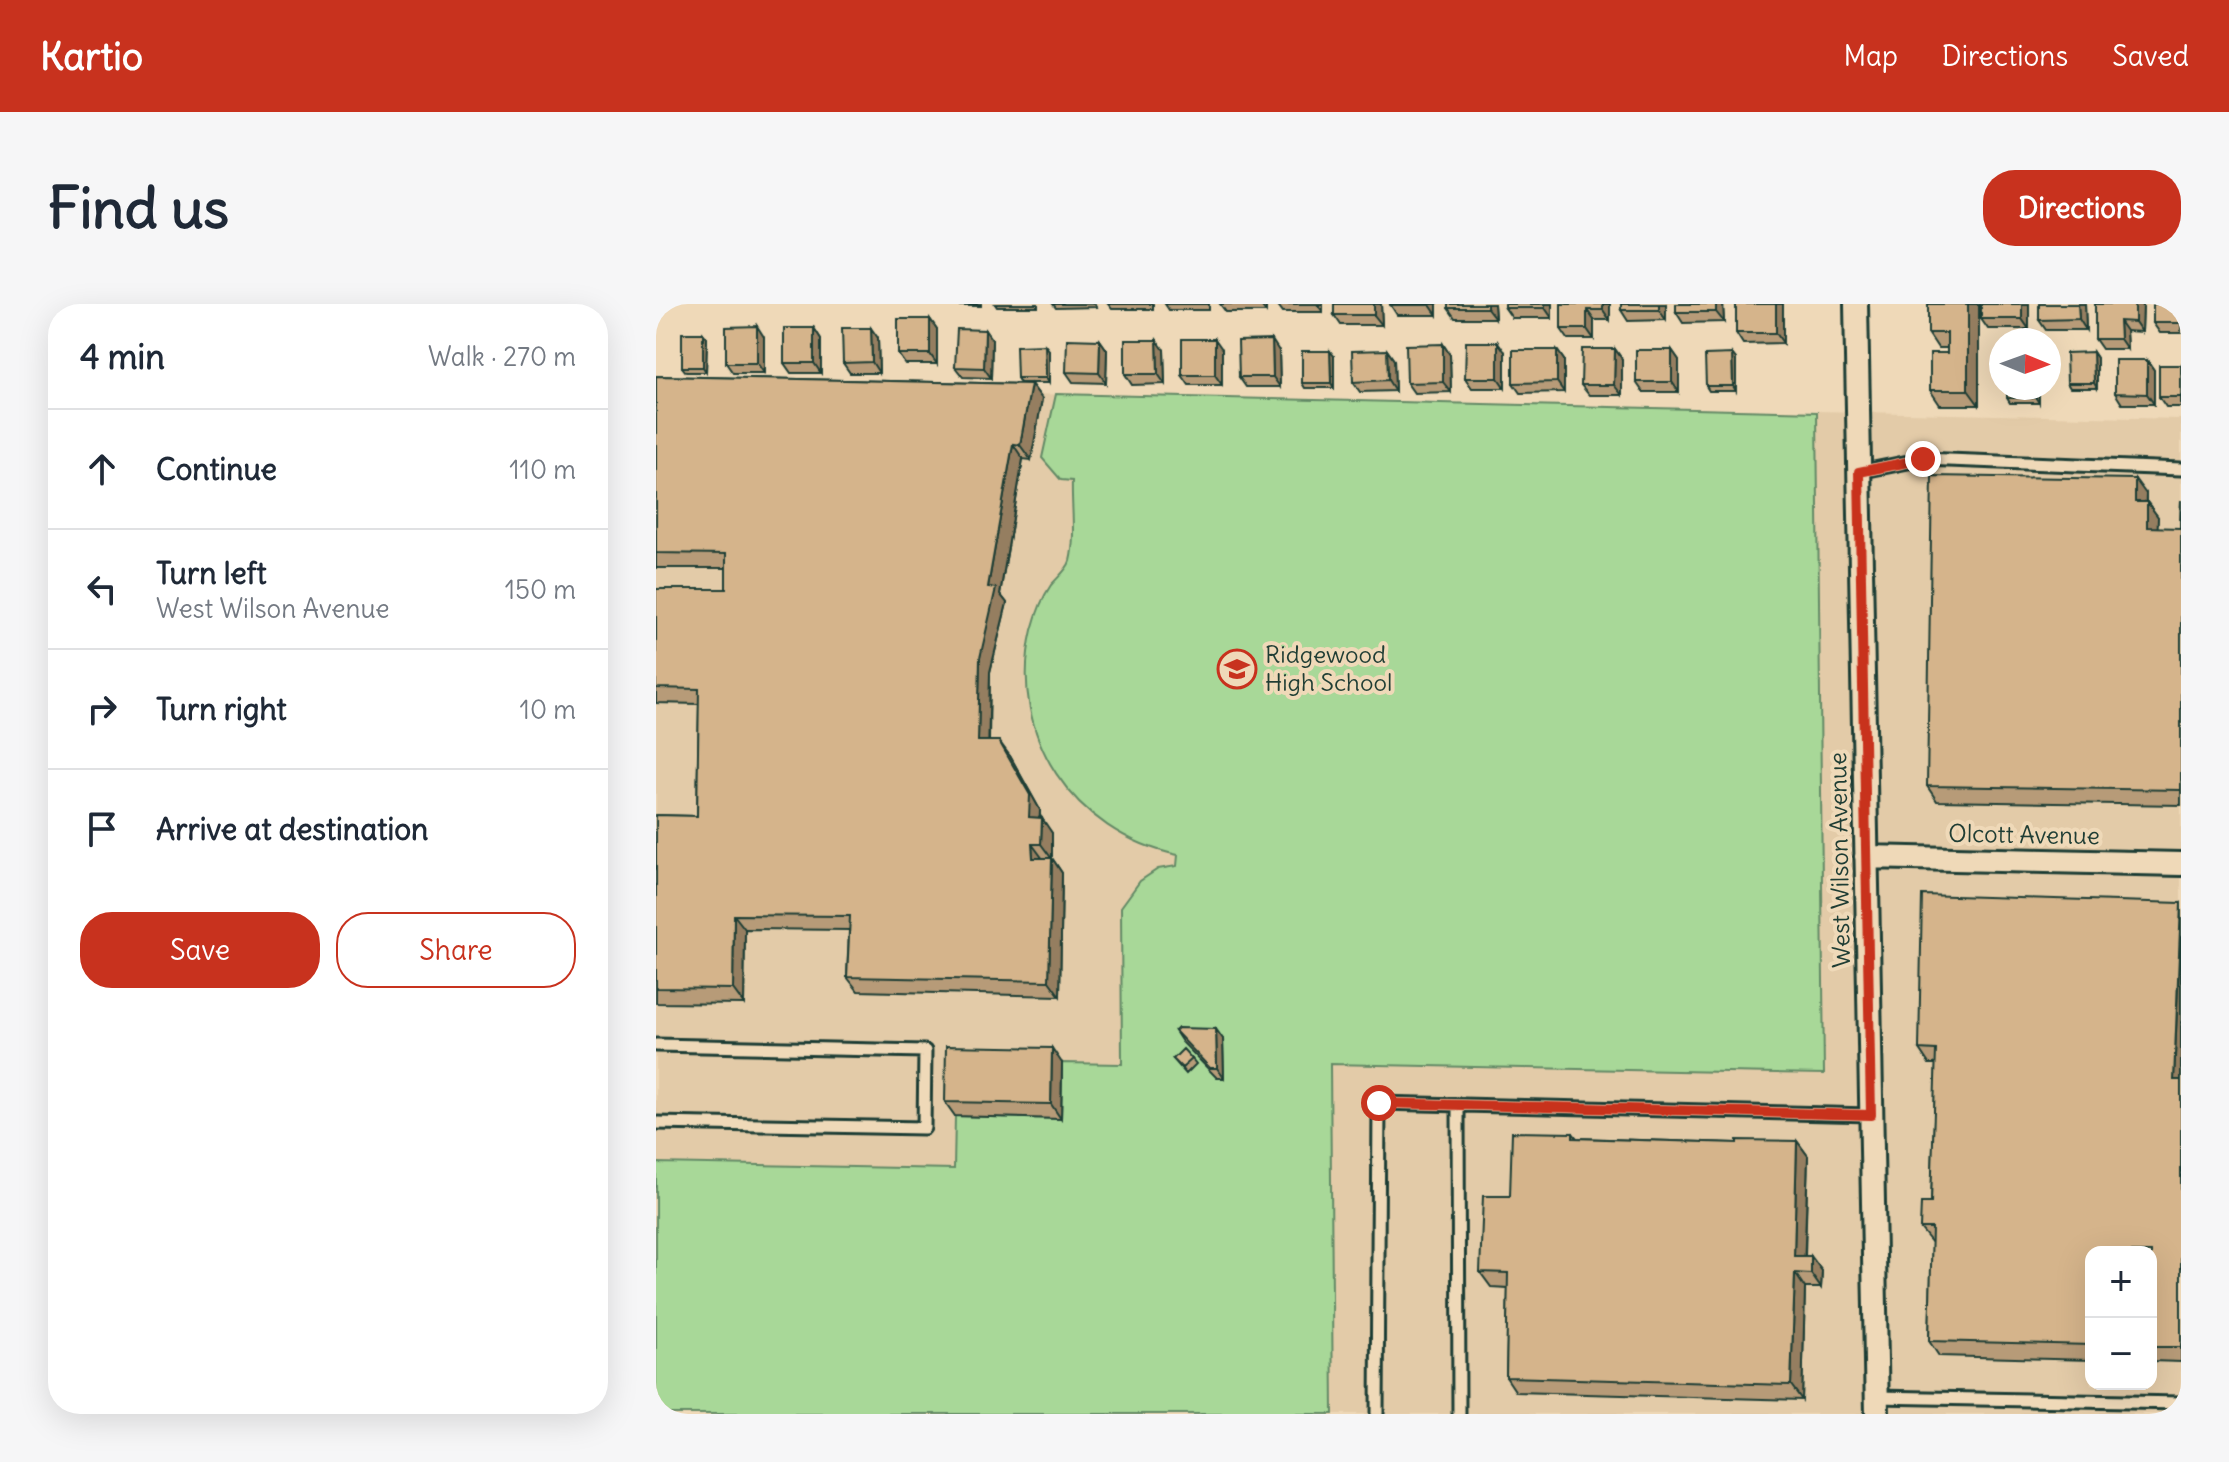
<!DOCTYPE html>
<html lang="en">
<head>
<meta charset="utf-8">
<style>
  :root { --surface:#fff; --page:#f6f6f7; --text:#1f2937; --muted:#747a83; --line:#e0e1e3; --accent:#c8321e }
  body { margin:0; font-family:Delius,sans-serif; background:var(--page); color:var(--text) }
  .controls { position:absolute; right:24px; bottom:24px; display:grid; overflow:hidden; border-radius:16px; box-shadow:0 8px 32px #0002 }
  .controls button { width:72px; height:72px; display:grid; place-items:center; padding:0; border:0; border-bottom:2px solid var(--line); background:var(--surface); color:var(--text); font:40px sans-serif }
  .compass { position:absolute; left:1333px; top:24px; width:72px; height:72px; border-radius:50%; background:var(--surface); box-shadow:0 8px 32px #0002; rotate:91deg }
  .stop { position:absolute; width:24px; height:24px; margin:-18px; border:6px solid #c8321e; border-radius:50%; background:#fff }
  .stop.end { background:#c8321e; border-color:#fff; box-shadow:0 2px 8px #0008 }
  .list { margin:0; padding:0; list-style:none }
  h2 { display:flex; justify-content:space-between; align-items:center; height:104px; margin:0; padding:0 32px; font-size:34px }
  h2 small { font-size:26px; font-weight:400; color:var(--muted) }
  .list li { display:grid; grid-template-columns:52px 1fr auto; gap:24px; align-items:center; box-sizing:border-box; height:120px; padding:0 32px; border-top:2px solid var(--line) }
  .list b { display:block; font-size:30px; white-space:nowrap }
  .list p { margin:0; font-size:26px; white-space:nowrap; color:var(--muted) }
  .list em { font-size:26px; font-style:normal; color:var(--muted) }
  .actions { display:flex; gap:16px; padding:24px 32px }
  .actions a { flex:1; padding:18px 0; border:2px solid var(--accent); border-radius:32px; text-align:center; font-size:28px; color:var(--accent) }
  .actions .main { background:var(--accent); color:#fff }
  .icon { flex:none; width:44px; height:44px; fill:none; stroke:currentColor; stroke-width:2; stroke-linecap:round; stroke-linejoin:round }
  .map { position:relative; flex:none; width:1525px; height:1110px; overflow:hidden; border-radius:32px }
  header { display:flex; align-items:center; gap:48px; box-sizing:border-box; height:112px; padding:0 40px; background:var(--accent); color:#fff }
  header strong { font-size:38px }
  nav { display:flex; gap:44px; margin-inline-start:auto; font-size:28px }
  .intro { display:flex; align-items:center; justify-content:space-between; box-sizing:border-box; height:192px; padding:0 48px }
  h1 { margin:0; font-size:56px }
  .button { padding:20px 36px; border-radius:32px; background:var(--accent); color:#fff; font-size:28px; font-weight:700 }
  main { display:flex; gap:48px; padding:0 48px }
  aside { flex:1; background:var(--surface); border-radius:32px; box-shadow:0 8px 32px #0002 }
  .map>svg:first-child { display:block }
  .built { fill:#e3cba8; fill-rule:evenodd }
  .green { fill:#a8d898; stroke:#648a66; stroke-width:2 }
  .lines { fill:none; stroke-linecap:round; stroke-linejoin:round }
  .service-casing { stroke:#1f3d34; stroke-width:17 }
  .minor-casing { stroke:#1f3d34; stroke-width:28 }
  .service { stroke:#efd9b8; stroke-width:11 }
  .minor { stroke:#efd9b8; stroke-width:22 }
  .wall { fill:#b79b78; stroke:#1f3d34; stroke-width:2 }
  .shaded-wall { fill:#957e61; stroke:#1f3d34; stroke-width:2 }
  .building { fill:#d5b48b; stroke:#1f3d34; stroke-width:2 }
  .route { stroke:#c8321e; stroke-width:10 }
  .labels { text-anchor:middle; stroke-width:8; stroke-linejoin:round; paint-order:stroke }
  .poi-label { font-size:24px; fill:#1f3d34; stroke:#efd9b8; text-anchor:start }
  .street-label { font-size:24px; fill:#1f3d34; stroke:#efd9b8 }
</style>
</head>
<body>
<header>
<strong>Kartio</strong>
<nav><a>Map</a><a>Directions</a><a>Saved</a></nav>
</header>
<div class="intro"><h1>Find us</h1><a class="button">Directions</a></div>
<main>
<aside>
<h2>4 min<small>Walk · 270 m</small></h2>
<ul class="list">
<li><svg class="icon" aria-label="ahead" viewBox="0 0 24 24"><path d="M12 20V5M6 11l6-6 6 6"/></svg><div><b>Continue</b></div><em>110 m</em></li>
<li><svg class="icon" aria-label="left" viewBox="0 0 24 24"><path d="M17 20v-9H6M10 6l-5 5 5 5"/></svg><div><b>Turn left</b><p>West Wilson Avenue</p></div><em>150 m</em></li>
<li><svg class="icon" aria-label="right" viewBox="0 0 24 24"><path d="M7 20v-9h11M14 6l5 5-5 5"/></svg><div><b>Turn right</b></div><em>10 m</em></li>
<li><svg class="icon" aria-label="arrive" viewBox="0 0 24 24"><path d="M6 21V4h12l-3 4 3 4H6"/></svg><div><b>Arrive at destination</b></div></li>
</ul>
<div class="actions"><a class="main">Save</a><a>Share</a></div>
</aside>
<div class="map">
<svg width="1525" height="1110" viewBox="0 0 1525 1110">
  <rect width="100%" height="100%" fill="#efd9b8"/>
  <filter id="ink" filterUnits="userSpaceOnUse"><feTurbulence type="fractalNoise" baseFrequency=".0125" numOctaves="2"/><feDisplacementMap in="SourceGraphic" scale="16" xChannelSelector="R" yChannelSelector="G"/><feConvolveMatrix kernelMatrix="1 2 1 2 8 2 1 2 1" color-interpolation-filters="sRGB"/></filter>
  <g filter="url(#ink)">
    <path class="built" d="M0,82L1525,115V1110H0ZM1435,948H1495V1080H1435Z"/>
    <path class="green" d="M400,90L1161,108L1168,770L674,760L677,1110H0V859L298,865L299,812L405,815L406,759L466,760L465,603L484,577L502,565L521,562L522,551C417,529 351,431 376,326C380,311 386,294 395,281C401,274 412,265 414,257C420,233 415,201 416,177L405,176L386,154Z"/>
    <g class="lines">
      <g class="service-casing">
        <path id="service" d="M1203,168L1267,155L1525,165
          M0,741L269,747L268,824L0,819
          M802,801L803,1110
          M1220,1093L1525,1099
          M721,1110L723,799L1215,811"/>
      </g>
      <g class="minor-casing">
        <path id="minor" d="M1200,0L1221,1110
          M1210,553L1525,560"/>
      </g>
      <use href="#service" class="service"/>
      <use href="#minor" class="minor"/>
    </g>
    <path class="wall" d="M283,0H325V2H285Z
      M339,0H382V3H341Z
      M397,0H439L440,3L400,4Z
      M452,0H497V5H456Z
      M509,0H553V6H513Z
      M564,0H610V8H570Z
      M621,0H667V8H627Z
      M725,0L726,21H685L678,11Z
      M734,0H781V11H741Z
      M792,0H838L839,14H799L792,4Z
      M896,0V14H856L849,4Z
      M905,0H954V16H938V35H912L905,25Z
      M1010,0V16L972,17L965,6Z
      M1067,0L1068,18L1027,19L1020,8Z
      M1080,0H1127V39L1087,40L1080,29Z
      M1272,0H1323V101H1284L1274,86L1291,49V44H1282L1272,29Z
      M1325,0H1373V25H1332L1325,15Z
      M1429,0L1430,26H1390L1383,16Z
      M1487,0L1486,28L1470,27L1471,45H1446L1439,35Z
      M1525,0V29H1504L1497,19Z
      M274,15L281,25V60H249L242,50Z
      M158,24L165,35V69H135L128,59Z
      M47,29L51,34L50,68H30L26,63Z
      M108,33V69H77L70,59Z
      M222,34L223,69H194L187,59Z
      M336,36L335,74L307,73L299,63Z
      M444,36L451,46L450,79L417,78L410,68Z
      M787,40L794,51L795,88L758,89L751,79Z
      M389,41L393,46V79H364L361,74Z
      M566,45V81H533L526,71Z
      M959,45L966,55V91H933L925,81Z
      M508,46L509,80L476,81L469,70Z
      M731,46L738,56L739,87L704,88L697,78Z
      M901,46L908,56V88L864,89L857,79Z
      M1016,46L1023,56V88H987L980,78Z
      M623,47L624,83H590L583,73Z
      M674,47L678,52V84H649L646,79Z
      M849,48V84H816L809,74Z
      M1437,48L1441,54V84H1414L1411,79Z
      M1076,50L1080,55V87H1053L1050,82Z
      M1491,56L1498,66V100H1466L1459,89Z
      M1525,61V103H1510L1503,93Z
      M0,72L375,80L386,95L375,156L367,155L344,290L351,299L334,368L333,437L354,452L384,506V514L396,529V554L406,569L404,692L202,687L191,673L193,626L89,625L88,700L0,699V511L41,512L43,400L0,399V285H70V264H0Z
      M1351,84H1383V99H1354L1351,94Z
      M1490,190V198H1491L1502,213L1501,224H1524L1525,196V501L1281,497L1271,482Z
      M1525,599V1058L1495,1057V948H1435V1056L1283,1052L1273,1037L1276,939L1264,924L1275,899L1280,760H1273L1263,745Z
      M519,727L567,735L568,774H561L526,738Z
      M517,755H536L540,760L530,770Z
      M406,759L405,815L299,812L289,798Z
      M917,829L921,834L1081,839L1141,837L1152,852L1149,952L1166,967L1165,984H1149L1146,1096L860,1088L850,1073L852,984L835,983L824,968L854,892Z"/>
    <path class="shaded-wall" d="M604,0H610V8Z
      M661,0H667V8Z
      M718,0H725L726,21L718,11Z
      M774,0H781V11L774,1Z
      M831,0H838L839,14L831,4Z
      M889,0H896V14L889,4Z
      M947,0H954V16L947,6Z
      M1003,0H1010V16L1003,6Z
      M1060,0H1067L1068,18L1060,8Z
      M1120,0H1127V39L1120,29Z
      M1312,0H1323V101L1312,86Z
      M1366,0H1373V25L1366,15Z
      M1422,0H1429L1430,26L1423,15Z
      M1479,0H1487L1486,28L1479,18Z
      M931,6L938,16V35L931,25Z
      M274,15L281,25V60L274,50Z
      M1463,17L1470,27L1471,45L1464,35Z
      M101,22L108,33V69L101,59Z
      M158,24L165,35V69L158,59Z
      M215,24L222,34L223,69L216,58Z
      M329,26L336,36L335,74L328,64Z
      M47,29L51,34L50,68L47,63Z
      M559,35L566,45V81L559,71Z
      M444,36L451,46L450,79L443,69Z
      M501,36L508,46L509,80L502,70Z
      M616,36L623,47L624,83L617,73Z
      M842,38L849,48V84L842,74Z
      M787,40L794,51L795,88L787,78Z
      M389,41L393,46V79L390,74Z
      M959,45L966,55V91L958,81Z
      M731,46L738,56L739,87L732,76Z
      M901,46L908,56V88L901,78Z
      M1016,46L1023,56V88L1016,78Z
      M674,47L678,52V84L675,79Z
      M1437,48L1441,54V84L1438,79Z
      M1076,50L1080,55V87L1077,82Z
      M1491,56L1498,66V100L1491,90Z
      M375,80L386,95L375,156L364,141Z
      M1380,84H1383V99L1380,94Z
      M357,140L367,155L344,290L351,299L334,368L332,452L322,437L324,354L332,283Z
      M1479,175L1490,190L1489,213L1479,198Z
      M1491,198L1502,213L1501,238L1491,223Z
      M343,437L354,452L384,506L383,528L373,513Z
      M386,514L396,529V555L385,540Z
      M376,540L387,555L377,554Z
      M396,554L406,569L404,692L393,677Z
      M78,611L89,625L88,700L77,685Z
      M1525,617V786L1518,776Z
      M560,725L567,735L568,774L561,764Z
      M396,744L406,759L405,815L395,800Z
      M1141,837L1152,852L1148,966L1138,952Z
      M1155,952L1166,967L1165,984L1155,970Z
      M1139,969L1149,984L1146,1096L1135,1081Z"/>
    <path class="building" d="M678,0H718V11H678Z
      M734,0H774V1H734Z
      M792,0H831V4H792Z
      M849,0H889V4H849Z
      M905,0H947V6H931V25H905Z
      M965,0H1003V6H965Z
      M1020,0H1060V8H1020Z
      M1080,0H1120V29H1080Z
      M1272,0H1312V86H1274V49H1291V29H1272Z
      M1325,0H1366V15H1325Z
      M1383,0H1422L1423,15L1383,16Z
      M1439,0H1479V18L1463,17L1464,35H1439Z
      M1497,0H1525V19H1497Z
      M242,15H274V50H242Z
      M101,22V59H70V23Z
      M128,24H158V59H128Z
      M186,24H215L216,58L187,59Z
      M301,25L329,26L328,64L299,63Z
      M26,29H47V63H26Z
      M411,35L444,36L443,69L410,68Z
      M526,35H559V71H526Z
      M469,36H501L502,70H469Z
      M616,36L617,73H583L582,37Z
      M810,38H842V74H809Z
      M787,40V78L751,79L750,41Z
      M389,41L390,74H361L360,42Z
      M926,45H959L958,81H925Z
      M731,46L732,76L697,78L696,47Z
      M857,46H901V78L857,79Z
      M980,46H1016V78H980Z
      M646,47H674L675,79H646Z
      M1437,48L1438,79H1411L1410,49Z
      M1076,50L1077,82H1050L1049,51Z
      M1459,56H1491V90L1459,89Z
      M1503,61H1525V93H1503Z
      M0,72L375,80L364,141L357,140L332,283L340,284L324,354L322,437H343L374,491L373,513L386,514L385,540H376L377,554H396L393,677L191,673L194,612L78,611L77,685L0,684V511L41,512L43,385L0,384V285H70V250L0,249Z
      M1351,84H1380V94H1351Z
      M1276,172L1479,175V198H1491V223L1524,224L1525,196V486L1271,482Z
      M1266,591L1525,599L1518,776H1525V1043H1495V948H1435V1041L1273,1037L1276,924H1264L1265,899H1275L1280,746L1263,745Z
      M522,724L560,725L561,764H554L519,727Z
      M290,742L396,744L395,800L289,798Z
      M527,745L536,755L526,764L517,755Z
      M856,828L917,829V834L1081,839V836L1141,837L1138,952H1155V970L1139,969L1135,1081L850,1073L852,969L824,968L827,892H854Z"/>
  </g>
  <g class="lines" filter="url(#ink)">
    <path class="route" d="M723,799L1215,811L1203,168L1267,155"/>
  </g>
  <defs>
    <g id="school-ring" transform="scale(2)"><circle r="9.5" fill="#efd9b8" stroke="#c8321e" stroke-width="1.5"/><path d="M0-5L7-2L0 1L-7-2ZM-4 1L0 2.5L4 1V4Q0 6-4 4Z" fill="#c8321e"/></g>
  </defs>
  <g fill-rule="evenodd">
    <use href="#school-ring" x="581" y="365"/>
  </g>
  <g class="labels">
    <g class="poi-label">
      <text x="609" y="359">Ridgewood<tspan x="609" dy="28">High School</tspan></text>
    </g>
    <g class="street-label">
      <text transform="translate(1368 531) rotate(1)" y="8">Olcott Avenue</text>
      <text transform="translate(1184 556) rotate(-91)" y="8">West Wilson Avenue</text>
    </g>
  </g>
</svg>
<div class="controls">
<button>+</button>
<button>−</button>
</div>
<svg class="compass" viewBox="-18 -18 36 36"><path d="M0-13l5 13h-10z" fill="#e53935"/><path d="M0 13l5-13h-10z" fill="#747a83"/></svg>
<div class="stop" style="left:723px;top:799px"></div>
<div class="stop end" style="left:1267px;top:155px"></div>
</div>
</main>
</body>
</html>
